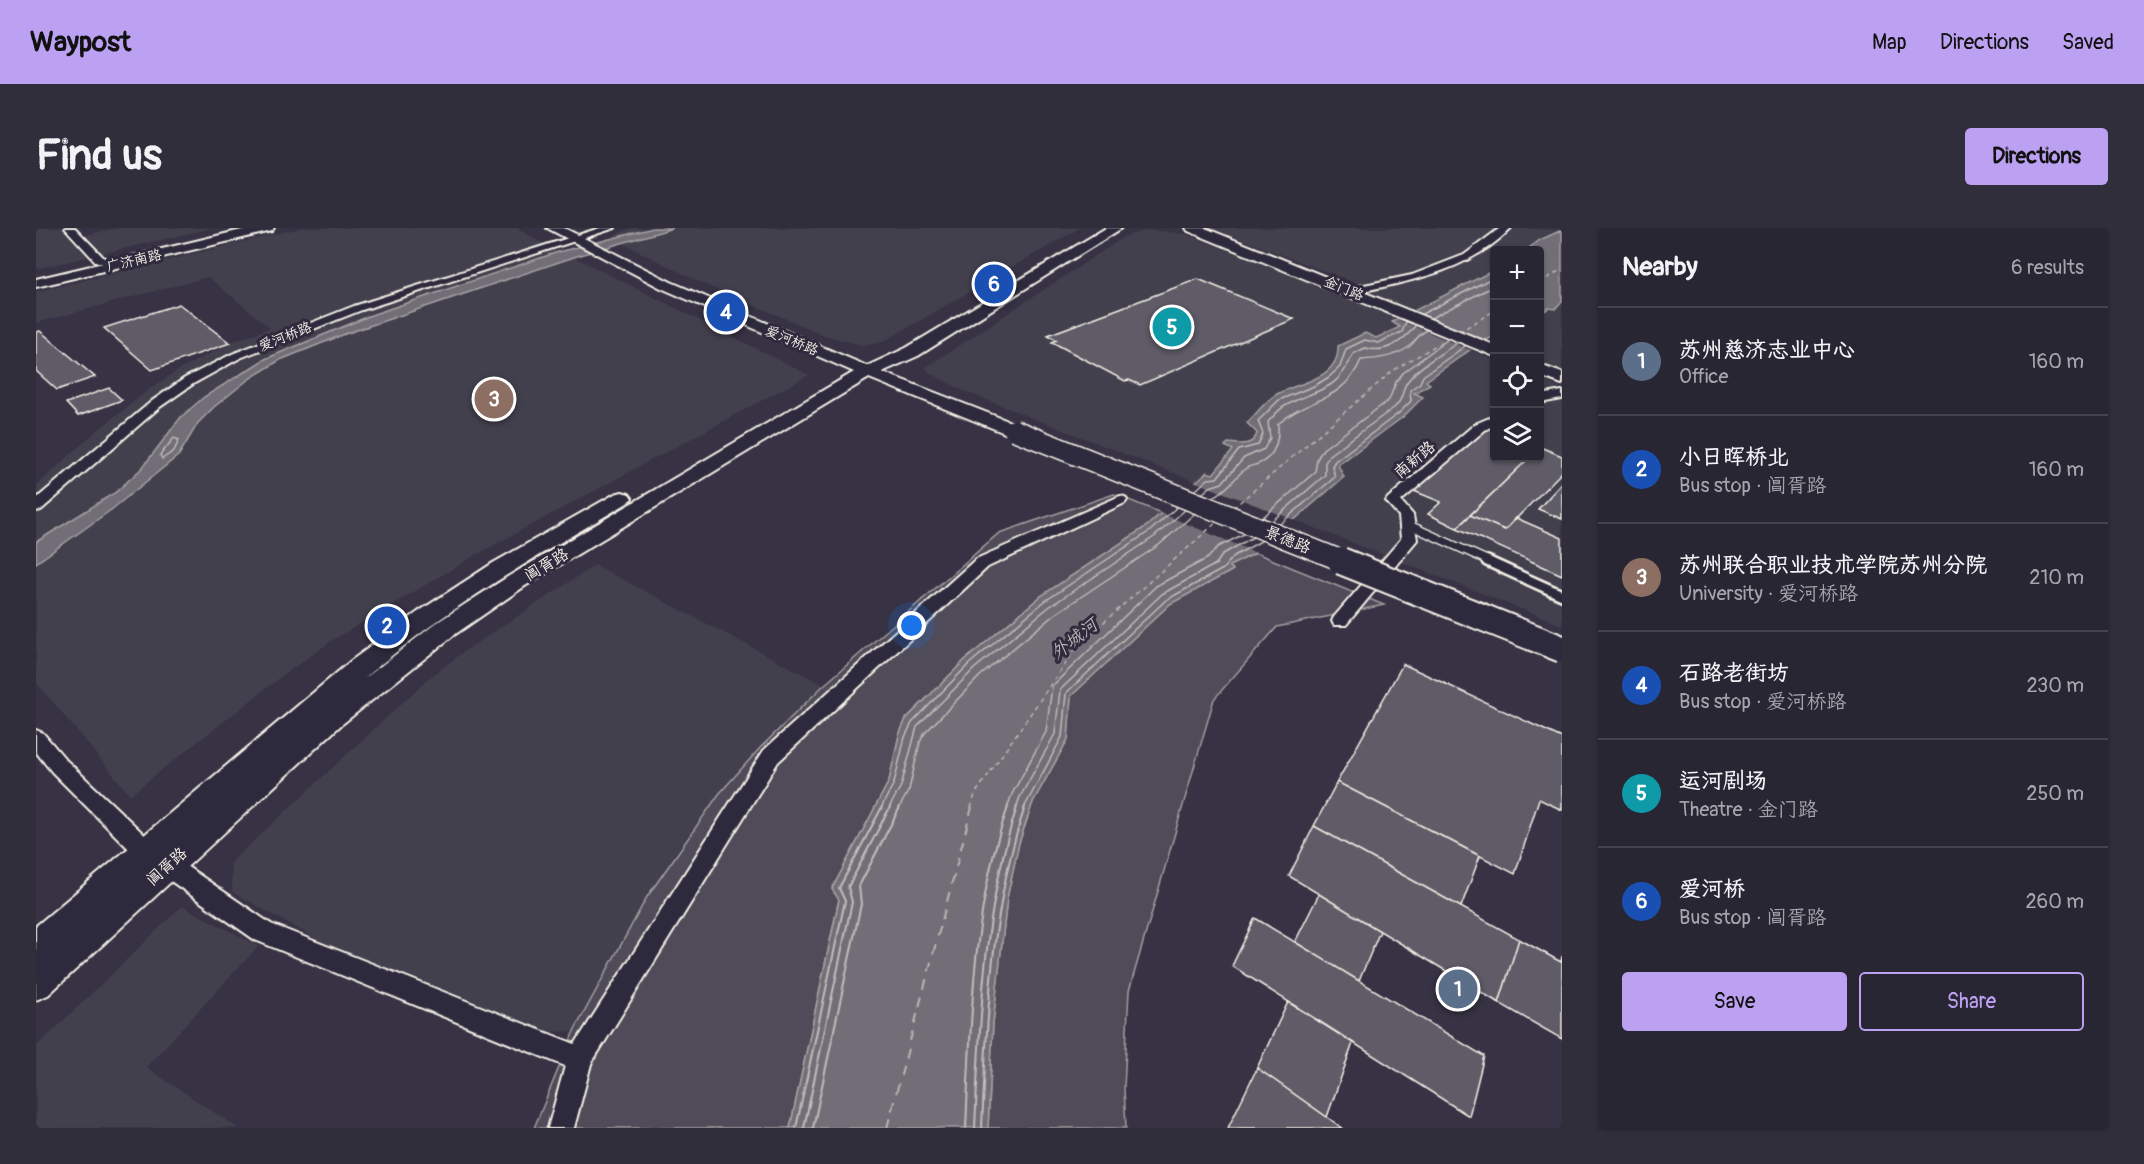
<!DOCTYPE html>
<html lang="en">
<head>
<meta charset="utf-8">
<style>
  :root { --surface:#292633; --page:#312e3b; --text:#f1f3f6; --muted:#a5a5ac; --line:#45434e; --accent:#bca0f2 }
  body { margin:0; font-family:Pangolin,"LXGW WenKai TC",sans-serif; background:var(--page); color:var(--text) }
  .controls { position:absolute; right:18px; top:18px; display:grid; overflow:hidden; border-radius:6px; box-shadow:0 2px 4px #0004 }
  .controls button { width:54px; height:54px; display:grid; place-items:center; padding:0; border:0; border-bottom:2px solid var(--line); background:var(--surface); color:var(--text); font:30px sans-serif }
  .you { position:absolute; left:876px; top:398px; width:21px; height:21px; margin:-15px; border:4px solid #fff; border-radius:50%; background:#1a73e8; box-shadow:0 0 0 9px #1a73e833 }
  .badge { display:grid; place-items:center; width:39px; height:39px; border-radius:50%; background:var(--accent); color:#fff; font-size:20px; font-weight:700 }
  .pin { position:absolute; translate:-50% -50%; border:3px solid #fff; box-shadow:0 2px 6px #0006 }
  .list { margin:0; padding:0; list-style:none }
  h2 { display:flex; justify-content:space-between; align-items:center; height:78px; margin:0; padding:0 24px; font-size:26px }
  h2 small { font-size:20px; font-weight:400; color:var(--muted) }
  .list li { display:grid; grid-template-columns:39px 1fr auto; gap:18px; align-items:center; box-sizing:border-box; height:108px; padding:0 24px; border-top:2px solid var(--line) }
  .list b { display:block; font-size:22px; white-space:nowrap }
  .list p { margin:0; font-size:20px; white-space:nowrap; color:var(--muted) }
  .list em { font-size:20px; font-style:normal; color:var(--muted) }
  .actions { display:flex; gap:12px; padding:18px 24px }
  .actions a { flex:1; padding:14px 0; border:2px solid var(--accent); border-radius:6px; text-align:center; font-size:21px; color:var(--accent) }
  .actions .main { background:var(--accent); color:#111 }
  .icon { flex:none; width:33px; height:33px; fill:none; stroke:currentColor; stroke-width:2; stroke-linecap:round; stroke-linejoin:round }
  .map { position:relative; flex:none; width:1526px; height:900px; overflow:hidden; border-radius:6px }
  header { display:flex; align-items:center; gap:36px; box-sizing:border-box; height:84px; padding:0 30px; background:var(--accent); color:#111 }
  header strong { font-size:28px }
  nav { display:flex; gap:33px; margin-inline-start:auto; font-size:21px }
  .intro { display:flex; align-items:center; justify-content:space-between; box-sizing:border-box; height:144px; padding:0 36px }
  h1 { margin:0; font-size:42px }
  .button { padding:15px 27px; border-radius:6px; background:var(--accent); color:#111; font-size:21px; font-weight:700 }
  main { display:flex; gap:36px; padding:0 36px }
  aside { flex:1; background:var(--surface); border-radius:6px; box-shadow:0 2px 4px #0004 }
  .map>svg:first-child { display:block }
  .built { fill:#433f4e }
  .green { fill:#504b59; stroke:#a29ea0; stroke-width:1.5 }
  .water { fill:#726e77; stroke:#a6a2a4; stroke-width:1.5 }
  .pier { fill:#373244 }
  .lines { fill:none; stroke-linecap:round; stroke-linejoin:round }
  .shore-far1 { stroke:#c0bdbb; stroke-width:1.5 }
  .shore { stroke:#c0bdbb; stroke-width:2 }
  .ferry-far1 { stroke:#bab6b5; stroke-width:1.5; stroke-dasharray:4.5 4; stroke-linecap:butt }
  .ferry { stroke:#bab6b5; stroke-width:2; stroke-dasharray:10 8; stroke-linecap:butt }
  .building { fill:#5f5c67; stroke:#f4f1e8; stroke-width:1.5 }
  .lane-far1-casing { stroke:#f4f1e8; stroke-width:10 }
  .lane-casing { stroke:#f4f1e8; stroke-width:14 }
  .street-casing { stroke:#f4f1e8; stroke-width:4 }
  .secondary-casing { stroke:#f4f1e8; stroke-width:4 }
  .lane-far1 { stroke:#2f2a3d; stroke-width:7 }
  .lane { stroke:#2f2a3d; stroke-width:9 }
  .street { fill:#2f2a3d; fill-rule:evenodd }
  .secondary { fill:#2f2a3d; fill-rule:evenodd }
  .secondary-bridge-far1-casing { stroke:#f4f1e8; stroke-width:23; stroke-linecap:butt }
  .secondary-bridge-casing { stroke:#f4f1e8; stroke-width:30; stroke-linecap:butt }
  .secondary-bridge-far1 { stroke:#2f2a3d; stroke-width:20 }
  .secondary-bridge { stroke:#2f2a3d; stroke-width:26 }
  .labels { text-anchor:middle; stroke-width:6; stroke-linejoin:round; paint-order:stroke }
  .far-street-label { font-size:14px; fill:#f4f1e8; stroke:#2f2a3d }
  .street-label { font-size:16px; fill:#f4f1e8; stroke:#2f2a3d }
  .water-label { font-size:18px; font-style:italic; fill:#bab6b5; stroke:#2f2a3d }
</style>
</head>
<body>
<header>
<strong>Waypost</strong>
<nav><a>Map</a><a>Directions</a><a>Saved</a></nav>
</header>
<div class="intro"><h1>Find us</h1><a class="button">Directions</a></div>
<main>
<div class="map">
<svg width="1526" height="900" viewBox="0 0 1526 900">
  <rect width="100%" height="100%" fill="#373244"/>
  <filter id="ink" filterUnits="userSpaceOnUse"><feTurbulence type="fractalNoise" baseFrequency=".0167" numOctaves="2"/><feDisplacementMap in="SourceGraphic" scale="12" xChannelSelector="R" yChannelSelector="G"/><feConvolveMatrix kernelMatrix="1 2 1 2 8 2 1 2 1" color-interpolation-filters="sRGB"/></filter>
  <g filter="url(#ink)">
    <path class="built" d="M0,0H34L45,8L82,0H177L0,41Z
      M264,0H481L522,24L338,86L252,121L211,141L168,169L145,189L106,240L80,264L0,314V258L58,205L112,162L144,141L198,113L234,100L172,49L0,95V64Z
      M596,0H1044L847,114L825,117L791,108L672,58L578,11L579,7Z
      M1175,0H1464L1418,31L1373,48L1325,57Z
      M1478,0L1526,2L1504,12L1490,22H1458V42L1379,83L1330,63L1379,52L1426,36Z
      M1114,2L1149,6L1223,34L1362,91L1356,94L1365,98L1302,125L1299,135L1289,144L1260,160L1240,167L1211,195L1221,205L1218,212L1213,215H1192L1189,218L1197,222L1177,246L1171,244L1160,254L930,164L892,144L890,139L1091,7Z
      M538,29L773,147L440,327L297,412L246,448L94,567L0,454V335L75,282L143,227L162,195L178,179L213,151L244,132L309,106Z
      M1526,73V143L1504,134V86L1513,80L1519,81Z
      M1434,122L1458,132V230H1504V151L1526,161V397L1258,292L1307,249L1302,237L1367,189L1387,169L1378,166L1389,154Z
      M559,337L788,457L724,520L683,566L651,609L611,669L538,803L517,804L348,749L196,664L195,634L393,450L430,422Z
      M146,678L223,718L110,839L202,900H0V819Z"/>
    <path class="green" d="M1078,266L1125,285L1111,298L1005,368L929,432L870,491L863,507L853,553L796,661L803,671L754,900H498L538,803L611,669L683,566L724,520L788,457L963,305Z
      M1220,325L1348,377L1241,399L1178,471L1093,763L1088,860L1090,900H952L957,795L971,670L983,615L997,574L1032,511L1035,468L1134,376L1197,342L1193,338Z"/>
    <path class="water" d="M617,0H637L538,29L309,106L244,132L213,151L178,179L162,195L143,227L75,282L0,335V314L80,264L106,240L145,189L168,169L229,131L338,86L522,24Z
      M1526,2V73L1519,81L1513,80L1504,86V22H1490L1504,12Z
      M1458,42V108L1434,122L1390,153L1394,156L1378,165L1387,169L1367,189L1302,237L1308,249L1220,325L1193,338L1197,342L1134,376L1035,468L1032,511L997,574L983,615L971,670L957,795L952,900H754L803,672L796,661L853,553L863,507L870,491L929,432L1005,368L1111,298L1171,244L1177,246L1197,222L1189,218L1192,215C1203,216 1218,219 1221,205L1211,195C1220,186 1230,172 1241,166C1263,154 1304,151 1302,118L1329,105L1340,110L1364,99L1356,94Z"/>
    <path class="pier" d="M1375,81L1454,114L1437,123L1358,90Z
      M1157,253L1261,293L1223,326L1122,284Z"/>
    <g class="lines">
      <path class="shore-far1" d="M1386,86L1458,49
        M1395,90L1458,58
        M138,210L143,212L138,223L126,231L124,227Z
        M1160,262L1172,251L1181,250L1203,222L1222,217L1227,206L1222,193L1243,172L1278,158L1293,149L1304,139L1310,121L1329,112L1342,115L1366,104L1370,94
        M1167,265L1174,259L1186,255L1208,230L1228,221L1234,210L1232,194C1237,189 1243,181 1249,178C1281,159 1300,167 1317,126L1329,120C1349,126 1367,114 1379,98
        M1177,269C1192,262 1197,251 1209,241C1214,237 1217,238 1222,236C1239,230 1243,212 1242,196C1272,169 1306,176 1325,132C1342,131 1358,129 1373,119C1380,113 1382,106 1391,102
        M1227,289L1279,244L1281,231L1287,221L1353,172L1360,154L1367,145L1412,111
        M1236,293L1289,247V235L1293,227L1359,179C1369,169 1365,163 1371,154C1384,137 1404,127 1421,115
        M1244,296L1299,249L1296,238L1299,233L1363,185L1375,173L1374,162L1384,155L1387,148L1429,118
        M845,580L858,555L869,509L876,495L933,436L1009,373L1114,303L1141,279
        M853,580L865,558L881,499L938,441L1013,379L1118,309L1149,282
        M863,580L873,562L884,514L889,505L944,448L1019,386L1123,317L1158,286
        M971,580L976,566L1010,504L1016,458L1120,358L1172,330L1182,319L1208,306
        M980,580L984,569L1019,506L1024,462L1126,366L1180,336L1187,326L1217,309
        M988,580L1026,509L1030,465L1130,372L1187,341L1198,328L1225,313"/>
      <path class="shore" d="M760,900L809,673L803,660L846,579
        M768,900L816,674L812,659L854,579
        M777,900L825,676L823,658L864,579
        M930,900C935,794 936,679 972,579
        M939,900C944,792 947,682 981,579
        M946,900C951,793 954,681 989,579"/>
      <path class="ferry-far1" d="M1504,55L1526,41
        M1423,104L1458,83
        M1197,280L1358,142L1414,109
        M935,580L939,566L1042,417L1182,293"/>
      <path class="ferry" d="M851,900L936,579"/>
    </g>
    <path class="building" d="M1162,51L1258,91L1104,157L1093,152L1089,153L1016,114L1021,112L1012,107Z
      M143,76L194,115L116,142L68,100Z
      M4,103L59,149L21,162L0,143V104Z
      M73,160L86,172L42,188L30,175Z
      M1450,198L1458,202V230H1493L1421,300L1392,286L1405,274L1378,263Z
      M1504,219L1526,228V244L1469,302L1434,287L1493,230H1504Z
      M1526,255V291L1502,281Z
      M1434,287L1469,302L1480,290L1526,310V347L1421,300Z
      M1367,436L1526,510V582L1503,571L1479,646L1301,554Z
      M1301,554L1444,628L1425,679L1278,598Z
      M1278,598L1483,711L1463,775L1253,648Z
      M1283,666L1344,703L1323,753L1259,714Z
      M1219,690L1448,828L1433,888L1196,738Z
      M1483,711L1525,734L1526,728V811L1463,775Z
      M1252,774L1317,815L1291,889L1221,840Z
      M1221,840L1291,889L1306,900H1192Z"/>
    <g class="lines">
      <g class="lane-far1-casing">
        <path id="lane-far1" d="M1371,296L1455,334"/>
      </g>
      <g class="lane-casing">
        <path id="lane" d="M1451,333L1526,367"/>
      </g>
      <g class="street-casing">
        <path id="street" d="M29,0H39L69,31V35H61Z
          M564,0H579L326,82L204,130L157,156L124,179L5,282L0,283V271L116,173L149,150L196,126L318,78Z
          M1464,0H1475C1433,44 1370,54 1314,66L1309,63L1314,60L1376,47L1428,27Z
          M1526,163V171L1504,175V167Z
          M1458,188V197L1449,202L1365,273L1377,287L1381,312L1310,397H1298L1296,393L1298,389L1365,311L1363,288L1350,273L1352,270L1439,196Z
          M1084,268L1089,269L1091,272L1089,275L952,339L742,534L555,836L538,900H512L529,838L219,712L102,630L16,544L0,524V502L7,505L30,532L118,616L235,696L539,816L728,522L940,331Z"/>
      </g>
      <g class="secondary-casing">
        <path id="secondary" d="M214,0H238L236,3L0,59V51Z
          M511,0H528L635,54L831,138L870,120L1070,0H1086L882,128L846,144L985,198L987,202L985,206H971L833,150L489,358L418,407L305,497L12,767L0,772V698L316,432L382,384L457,335L579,266L586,264L593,266L596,270L593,274C502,328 407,381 328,451L400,395L473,348L818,144L625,60Z
          M1150,0H1169L1458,117V128L1152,3Z
          M1504,137L1526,145V156L1504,148Z"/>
      </g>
      <use href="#lane-far1" class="lane-far1"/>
      <use href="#lane" class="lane"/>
      <use href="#street" class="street"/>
      <use href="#secondary" class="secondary"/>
      <g class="secondary-bridge-far1-casing">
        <path id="secondary-bridge-far1" d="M978,202L1309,334"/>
      </g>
      <g class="secondary-bridge-casing">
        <path id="secondary-bridge" d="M1305,333L1526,421"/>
      </g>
      <use href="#secondary-bridge-far1" class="secondary-bridge-far1"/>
      <use href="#secondary-bridge" class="secondary-bridge"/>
    </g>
  </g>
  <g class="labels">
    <g class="far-street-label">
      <text transform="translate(98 32) rotate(-13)" y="5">广济南路</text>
      <text transform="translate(1308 60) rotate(22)" y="5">金门路</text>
      <text transform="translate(249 108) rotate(-22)" y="5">爱河桥路</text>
      <text transform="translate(756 112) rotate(23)" y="5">爱河桥路</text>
    </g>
    <g class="street-label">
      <text transform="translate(1378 231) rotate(-40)" y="6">南新路</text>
      <text transform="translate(1252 311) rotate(22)" y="6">景德路</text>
      <text transform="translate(510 336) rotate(-31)" y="6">阊胥路</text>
      <text transform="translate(130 638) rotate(-42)" y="6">阊胥路</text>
    </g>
    <g class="water-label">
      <text transform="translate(1038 411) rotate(-38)" y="6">外城河</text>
    </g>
  </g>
</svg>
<div class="controls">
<button>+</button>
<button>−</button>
<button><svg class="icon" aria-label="locate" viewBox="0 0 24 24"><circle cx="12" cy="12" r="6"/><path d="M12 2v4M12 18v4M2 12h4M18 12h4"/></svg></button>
<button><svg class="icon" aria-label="layers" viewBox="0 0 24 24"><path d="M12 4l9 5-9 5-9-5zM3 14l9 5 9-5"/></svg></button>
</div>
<div class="you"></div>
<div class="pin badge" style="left:1422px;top:761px;background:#5c6f8a">1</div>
<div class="pin badge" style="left:351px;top:398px;background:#1a4fb4">2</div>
<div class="pin badge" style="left:458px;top:171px;background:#8d6e63">3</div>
<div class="pin badge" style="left:690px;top:84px;background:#1a4fb4">4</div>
<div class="pin badge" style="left:1136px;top:99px;background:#0f9aa8">5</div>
<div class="pin badge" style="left:958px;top:56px;background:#1a4fb4">6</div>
</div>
<aside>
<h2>Nearby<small>6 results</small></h2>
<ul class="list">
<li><span class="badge" style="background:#5c6f8a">1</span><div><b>苏州慈济志业中心</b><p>Office</p></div><em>160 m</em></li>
<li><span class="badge" style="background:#1a4fb4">2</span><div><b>小日晖桥北</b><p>Bus stop · 阊胥路</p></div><em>160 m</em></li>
<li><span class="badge" style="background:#8d6e63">3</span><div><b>苏州联合职业技术学院苏州分院</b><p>University · 爱河桥路</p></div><em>210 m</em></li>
<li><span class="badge" style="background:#1a4fb4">4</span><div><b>石路老街坊</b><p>Bus stop · 爱河桥路</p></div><em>230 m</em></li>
<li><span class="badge" style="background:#0f9aa8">5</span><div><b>运河剧场</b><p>Theatre · 金门路</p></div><em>250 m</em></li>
<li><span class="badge" style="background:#1a4fb4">6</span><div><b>爱河桥</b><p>Bus stop · 阊胥路</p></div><em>260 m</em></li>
</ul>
<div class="actions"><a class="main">Save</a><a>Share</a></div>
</aside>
</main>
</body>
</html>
